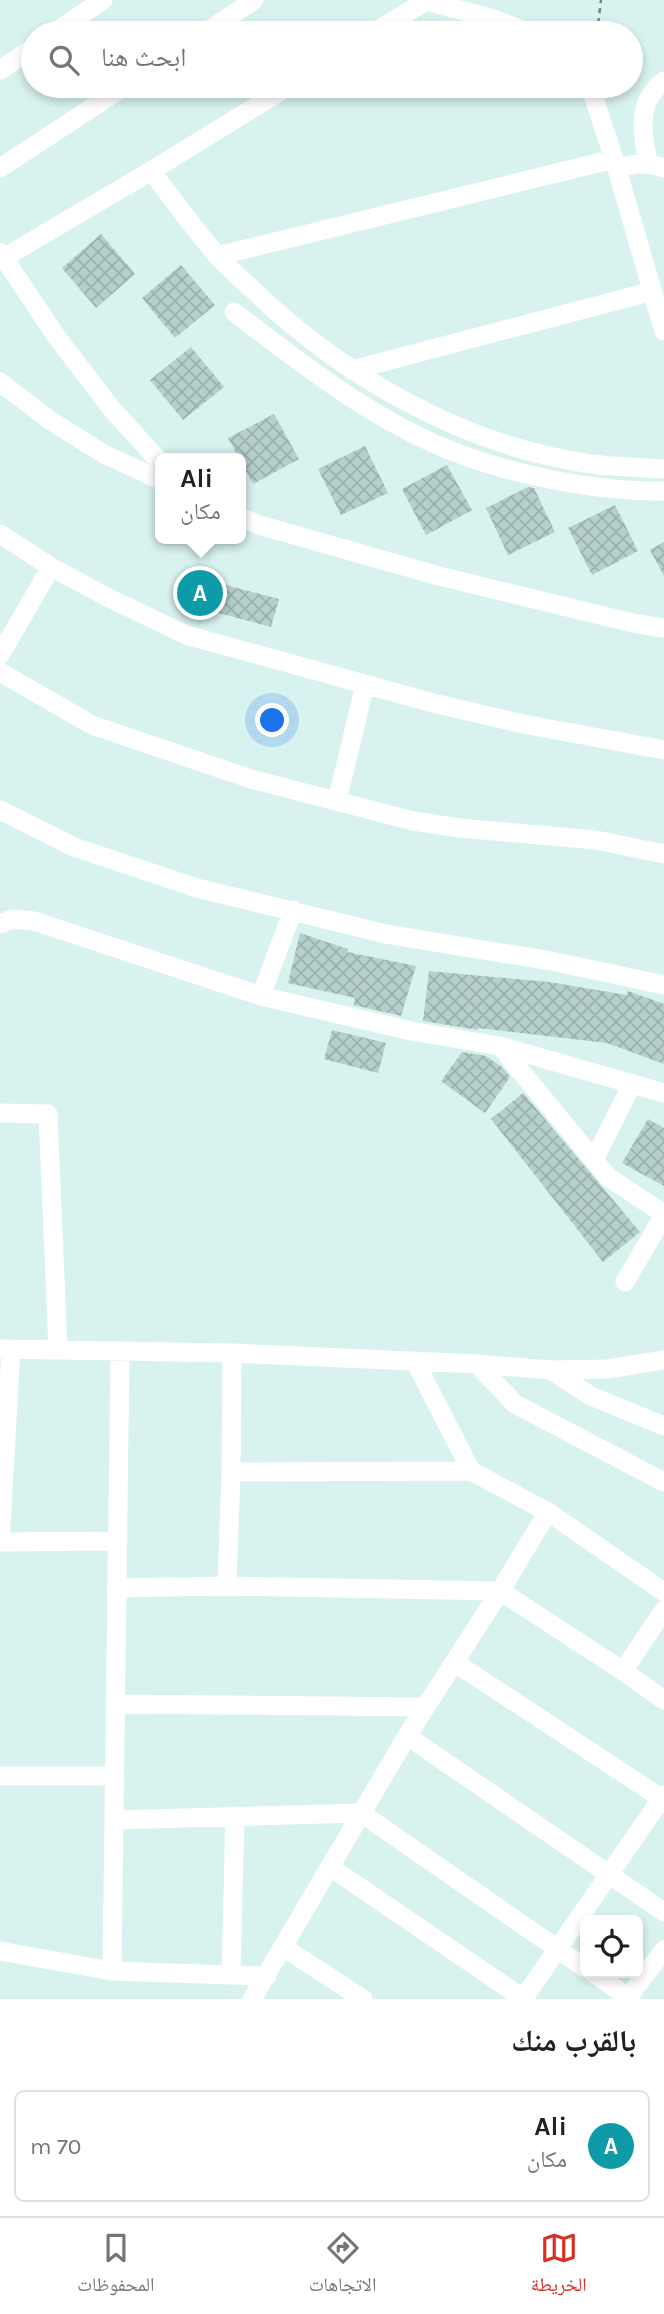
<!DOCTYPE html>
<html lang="ar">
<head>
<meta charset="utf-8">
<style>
  :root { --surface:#fff; --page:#f6f6f6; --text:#202124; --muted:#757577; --line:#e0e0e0; --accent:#d93025 }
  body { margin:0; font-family:Karla,"Noto Naskh Arabic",sans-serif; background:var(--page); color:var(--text); direction:rtl }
  .controls { position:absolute; right:21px; bottom:21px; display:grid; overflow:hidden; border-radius:10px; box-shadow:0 4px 10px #0003 }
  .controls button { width:63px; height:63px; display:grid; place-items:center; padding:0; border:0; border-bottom:2px solid var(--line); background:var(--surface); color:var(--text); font:35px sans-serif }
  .you { position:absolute; left:273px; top:721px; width:24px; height:24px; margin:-18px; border:5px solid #fff; border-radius:50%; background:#1a73e8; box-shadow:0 0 0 10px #1a73e833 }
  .badge { display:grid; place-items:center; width:46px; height:46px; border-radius:50%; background:var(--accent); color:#fff; font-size:23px; font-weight:700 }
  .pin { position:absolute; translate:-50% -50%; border:4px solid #fff; box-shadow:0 2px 7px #0006 }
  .popup { position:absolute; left:155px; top:453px; width:91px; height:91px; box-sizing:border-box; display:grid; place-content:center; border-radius:10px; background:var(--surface); filter:drop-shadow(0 2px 5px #0005); font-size:23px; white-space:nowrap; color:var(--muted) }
  .popup b { font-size:26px; color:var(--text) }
  .popup::after { content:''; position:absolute; left:50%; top:100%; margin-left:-14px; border:14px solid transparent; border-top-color:var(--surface) }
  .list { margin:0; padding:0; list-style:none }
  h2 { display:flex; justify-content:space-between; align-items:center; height:91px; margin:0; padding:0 28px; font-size:30px }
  h2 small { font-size:23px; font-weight:400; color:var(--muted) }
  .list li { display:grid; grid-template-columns:46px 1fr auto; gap:21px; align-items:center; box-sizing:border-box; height:112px; margin:0 14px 14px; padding:0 14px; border:2px solid var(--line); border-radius:10px }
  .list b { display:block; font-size:26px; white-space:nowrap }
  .list p { margin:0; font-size:23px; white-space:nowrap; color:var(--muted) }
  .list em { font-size:23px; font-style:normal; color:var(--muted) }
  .icon { flex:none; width:38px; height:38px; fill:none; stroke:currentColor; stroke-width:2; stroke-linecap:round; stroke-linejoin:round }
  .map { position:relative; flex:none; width:664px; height:1999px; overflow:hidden; direction:ltr }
  .search { position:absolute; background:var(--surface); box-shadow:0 4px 10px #0003; left:21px; right:21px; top:21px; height:77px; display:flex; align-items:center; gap:18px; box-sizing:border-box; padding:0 24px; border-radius:38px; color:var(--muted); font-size:26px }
  .sheet { height:217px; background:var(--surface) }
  nav { display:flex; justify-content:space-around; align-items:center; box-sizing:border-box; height:98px; border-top:2px solid var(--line); background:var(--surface); font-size:19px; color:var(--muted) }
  nav a { display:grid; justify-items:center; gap:4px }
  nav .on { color:var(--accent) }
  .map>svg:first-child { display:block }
  .building { fill:url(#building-cross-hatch) }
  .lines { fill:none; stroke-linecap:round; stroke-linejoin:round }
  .path { stroke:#708381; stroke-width:2.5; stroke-dasharray:5 5; stroke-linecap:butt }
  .minor { stroke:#fff; stroke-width:19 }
</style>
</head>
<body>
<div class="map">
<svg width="664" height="1999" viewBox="0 0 664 1999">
  <defs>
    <pattern id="building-cross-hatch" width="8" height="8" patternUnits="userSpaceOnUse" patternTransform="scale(1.75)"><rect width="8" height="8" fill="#b5cfcc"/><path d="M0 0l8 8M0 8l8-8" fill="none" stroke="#9ab1ae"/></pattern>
  </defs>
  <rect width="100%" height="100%" fill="#d7f2ef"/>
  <path class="building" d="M101,234L135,274L96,308L62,268Z
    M181,265L215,305L175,338L142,298Z
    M191,347L224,387L183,420L150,380Z
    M274,414L299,459L253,484L228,438Z
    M365,446L388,493L341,515L318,469Z
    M447,465L472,510L426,535L402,489Z
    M528,487L534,488L555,532L508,555L486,508Z
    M615,505L638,551L592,575L568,528Z
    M664,542V576L650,550Z
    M192,576L279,599L271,627L185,604Z
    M300,933L348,949L347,952L416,966L401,1016L354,1005L355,998L288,983Z
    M429,971L549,982L627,995L628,991L664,1004V1064L607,1043L478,1028V1030L423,1021Z
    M332,1030L386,1043L378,1073L324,1059Z
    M462,1052L486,1056L502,1067L510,1077L485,1113L441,1081Z
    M523,1093L640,1232L603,1262L491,1119Z
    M648,1119L664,1128V1186L622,1163Z"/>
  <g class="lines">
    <path class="path" d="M597,33L601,0"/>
    <path class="minor" d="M423,0L490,18L530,33
      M54,33L103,0
      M205,33L254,0
      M373,33L426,1
      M0,70L33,48
      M590,86L614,159L664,331
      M648,162C642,133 636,102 664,81
      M0,168L125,86
      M617,169C635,163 646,162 664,168
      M151,171C173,199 194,229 217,255C227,267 240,278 251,288C341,375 460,444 585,463C611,467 638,467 664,469
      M0,252L56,336L111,408L160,462
      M217,256L614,159
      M0,260L151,171L289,86
      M234,312C297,360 361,411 435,444C500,473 593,492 664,491
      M352,370L653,291
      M0,382L51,421L104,454L160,480
      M240,517L259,525L439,576L633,623L664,628
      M0,534L51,567L105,596L186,635L433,703L523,724L664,750
      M0,655L51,567
      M0,672L92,725L251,779L413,821L460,828L596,840L664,854
      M337,801L365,685
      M0,810L74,847L197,888L386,934L551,961L664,985
      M0,924L12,919L34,921L261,996L411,1031L500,1046L664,1093
      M261,996L293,910
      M500,1046L608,1177L664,1214
      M0,1113L48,1114L58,1350
      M594,1160L632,1084
      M625,1282L664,1215
      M0,1349L232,1353L477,1364L515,1404L664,1482
      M415,1361L471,1471L548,1512L664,1592
      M477,1364L551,1370L608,1369L664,1360
      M552,1371L591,1396L664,1426
      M231,1472L471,1471
      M0,1542L11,1350
      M0,1542L117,1541
      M227,1586L231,1472L232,1353
      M116,1588L227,1586L500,1591L623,1671L664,1700
      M454,1662L664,1800
      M623,1671L664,1610
      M115,1704L426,1707
      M407,1736L664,1912
      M0,1776H115
      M114,1820L361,1813L585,1968
      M330,1867L524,1999
      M283,1947L363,1999
      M0,1951L112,1971L267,1976
      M112,1971L120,1351
      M593,1973L631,1999
      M231,1974L235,1816
      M628,1997L664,1950
      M252,1999L407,1736L500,1591L548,1512
      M523,1999L664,1795"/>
  </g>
</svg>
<div class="controls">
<button><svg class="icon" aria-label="locate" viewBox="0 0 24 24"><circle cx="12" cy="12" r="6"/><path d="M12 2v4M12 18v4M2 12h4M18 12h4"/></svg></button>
</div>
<div class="you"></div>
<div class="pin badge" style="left:200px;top:593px;background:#0f9aa8">A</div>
<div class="popup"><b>Ali</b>مكان</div>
<div class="search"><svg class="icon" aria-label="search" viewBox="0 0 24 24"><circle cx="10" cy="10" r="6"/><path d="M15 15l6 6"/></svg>ابحث هنا</div>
</div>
<section class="sheet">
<h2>بالقرب منك<small></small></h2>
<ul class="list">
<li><span class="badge" style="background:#0f9aa8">A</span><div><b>Ali</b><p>مكان</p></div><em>70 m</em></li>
</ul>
</section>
<nav>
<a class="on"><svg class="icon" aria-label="map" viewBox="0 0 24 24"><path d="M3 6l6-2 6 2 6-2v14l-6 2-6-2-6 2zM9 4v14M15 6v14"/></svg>الخريطة</a>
<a><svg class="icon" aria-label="directions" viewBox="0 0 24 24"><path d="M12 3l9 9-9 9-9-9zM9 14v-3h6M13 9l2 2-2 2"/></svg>الاتجاهات</a>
<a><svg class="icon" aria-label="saved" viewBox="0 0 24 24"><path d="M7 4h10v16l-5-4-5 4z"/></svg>المحفوظات</a>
</nav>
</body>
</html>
